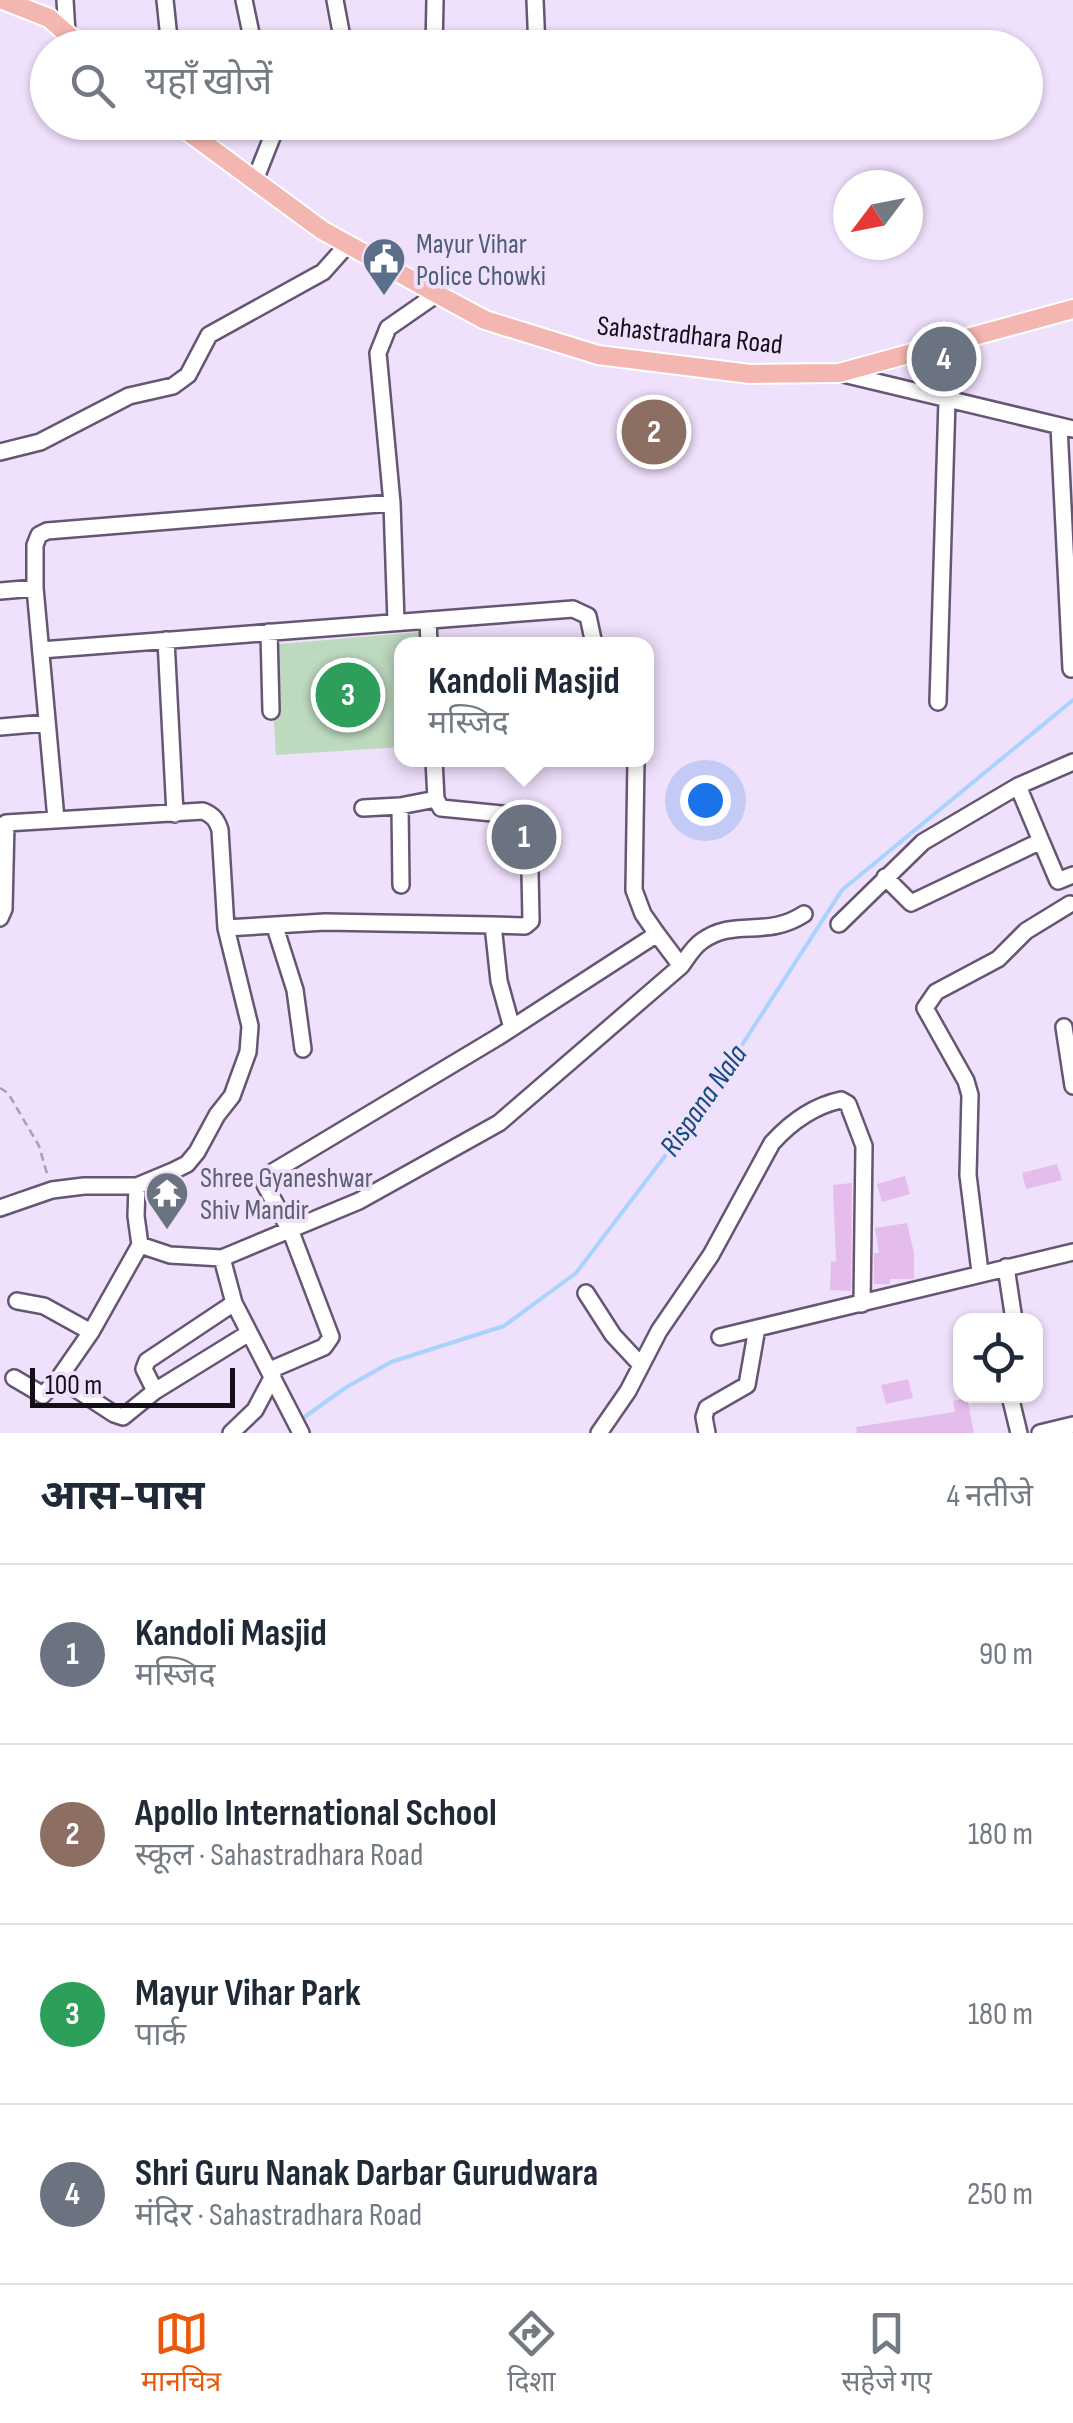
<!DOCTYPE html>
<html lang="hi">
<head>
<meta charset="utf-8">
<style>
  :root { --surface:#fff; --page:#f2f2f3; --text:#1f2937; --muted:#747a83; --line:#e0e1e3; --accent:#ea580c }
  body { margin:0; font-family:"Sofia Sans Condensed","Noto Sans Devanagari",sans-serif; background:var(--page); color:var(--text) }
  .controls { position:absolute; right:30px; bottom:30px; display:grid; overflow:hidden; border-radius:20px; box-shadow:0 2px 8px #0004 }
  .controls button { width:90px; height:90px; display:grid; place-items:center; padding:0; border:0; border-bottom:2px solid var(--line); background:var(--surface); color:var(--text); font:50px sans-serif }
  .compass { position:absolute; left:833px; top:170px; width:90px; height:90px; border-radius:50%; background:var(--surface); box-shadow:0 2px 8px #0004; rotate:238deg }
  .scale { position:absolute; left:30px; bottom:25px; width:205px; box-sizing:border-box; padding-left:10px; border:5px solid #140e19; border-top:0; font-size:28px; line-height:35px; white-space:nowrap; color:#140e19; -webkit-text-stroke:8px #efe0fb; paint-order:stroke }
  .you { position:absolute; left:705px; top:800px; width:35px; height:35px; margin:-25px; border:8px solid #fff; border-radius:50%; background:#1a73e8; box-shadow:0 0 0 15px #1a73e833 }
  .badge { display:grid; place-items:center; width:65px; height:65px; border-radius:50%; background:var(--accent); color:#fff; font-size:32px; font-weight:700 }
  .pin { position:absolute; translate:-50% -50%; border:5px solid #fff; box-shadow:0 2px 10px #0006 }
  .popup { position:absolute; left:394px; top:637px; width:260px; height:130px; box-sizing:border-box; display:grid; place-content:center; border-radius:20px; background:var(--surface); filter:drop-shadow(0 2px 8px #0005); font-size:32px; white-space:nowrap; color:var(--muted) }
  .popup b { font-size:38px; color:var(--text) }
  .popup::after { content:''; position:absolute; left:50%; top:100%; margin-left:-20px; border:20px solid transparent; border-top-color:var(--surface) }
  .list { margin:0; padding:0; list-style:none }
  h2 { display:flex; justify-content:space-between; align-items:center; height:130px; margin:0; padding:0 40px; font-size:42px }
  h2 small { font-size:32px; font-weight:400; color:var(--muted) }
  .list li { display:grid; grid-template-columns:65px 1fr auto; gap:30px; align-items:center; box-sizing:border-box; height:180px; padding:0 40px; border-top:2px solid var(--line) }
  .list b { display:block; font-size:38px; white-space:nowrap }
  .list p { margin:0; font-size:32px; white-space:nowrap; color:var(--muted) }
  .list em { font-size:32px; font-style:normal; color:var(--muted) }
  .icon { flex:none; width:55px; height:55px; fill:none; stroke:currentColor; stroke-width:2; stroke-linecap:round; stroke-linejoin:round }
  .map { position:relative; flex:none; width:1073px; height:1433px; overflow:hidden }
  .search { position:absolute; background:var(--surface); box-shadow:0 2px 8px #0004; left:30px; right:30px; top:30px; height:110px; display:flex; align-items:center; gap:25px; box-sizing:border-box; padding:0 35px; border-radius:55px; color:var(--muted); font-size:38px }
  .sheet { height:850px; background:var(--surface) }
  nav { display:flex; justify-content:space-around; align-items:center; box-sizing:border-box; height:140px; border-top:2px solid var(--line); background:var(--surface); font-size:28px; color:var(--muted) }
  nav a { display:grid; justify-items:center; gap:5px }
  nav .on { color:var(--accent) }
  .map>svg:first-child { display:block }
  .green { fill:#bdd9be }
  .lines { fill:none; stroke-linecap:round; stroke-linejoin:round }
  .stream { stroke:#aad2ff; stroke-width:4 }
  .building { fill:#e4bdec }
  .minor-casing { stroke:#665672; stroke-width:20 }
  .major-casing { stroke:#fff; stroke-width:22 }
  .path { stroke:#aa9eb4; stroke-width:2.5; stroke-dasharray:8 5; stroke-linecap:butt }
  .minor { stroke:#fff; stroke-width:15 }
  .major { stroke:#f3b6b0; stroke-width:18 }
  .labels { text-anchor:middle; stroke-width:8; stroke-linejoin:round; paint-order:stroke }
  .service-label { font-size:28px; fill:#4e5e75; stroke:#efe0fb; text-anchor:start }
  .street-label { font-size:28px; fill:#140e19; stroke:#efe0fb }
  .worship-label { font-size:28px; fill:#5b616d; stroke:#efe0fb; text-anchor:start }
  .water-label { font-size:30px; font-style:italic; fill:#124b80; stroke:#efe0fb }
</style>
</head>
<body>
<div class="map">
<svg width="1073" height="1433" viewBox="0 0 1073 1433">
  <rect width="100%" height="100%" fill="#efe0fb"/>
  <path class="green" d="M419,632L420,644H402L401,747L276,755L269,645Z"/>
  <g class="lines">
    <path class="stream" d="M299,1421L345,1388L391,1362L504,1326L576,1273L700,1110L842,890L1073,700"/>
  </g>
  <path class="building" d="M1057,1164L1062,1180L1026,1189L1022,1173Z
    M905,1176L910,1194L882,1202L877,1184Z
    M852,1183L851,1291L830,1290L831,1261L836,1262L833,1185Z
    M907,1223L914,1253V1279H890V1284H874V1253H879L875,1228Z
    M908,1379L913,1398L886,1404L881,1385Z
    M967,1398L974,1433H857L856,1427L955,1412L953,1401Z"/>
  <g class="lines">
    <g class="minor-casing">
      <path id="minor" d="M65,0L67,33
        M165,0L170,48
        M244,0L254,48
        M335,0L344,48
        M535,0L537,48
        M434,48L435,0
        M255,180L278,122
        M839,373L1073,429
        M1059,426L1071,669
        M0,452L40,442L129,396L173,386L188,375L209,335L323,272L348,244
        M0,591L35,588
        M428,620L429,644
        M396,622L392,503L378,353L388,328L437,294
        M269,632L271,711
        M166,640L175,814
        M41,650L573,609L588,616L594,644
        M938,702L947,400
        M0,727L46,723
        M434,760L436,799L441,808L513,815L529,822L531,921L525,926L493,925
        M636,760L634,890L643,914L657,934
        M1018,786L1073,762
        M400,806L401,885
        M363,808L400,806L436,799
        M56,819L35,588V545L39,535L47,531L392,503
        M885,877L911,903L1041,841L1058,881L1073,875
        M0,918L4,909L6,823L203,811C213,815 217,820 220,830L226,928L250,1026L248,1052L232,1096L217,1115L197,1152L187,1164L173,1171L137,1186H84L52,1190L0,1208
        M839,924L923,842L1018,786L1041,841
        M275,927L295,990L303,1049
        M226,928L325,922L493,925L499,981L512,1028
        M681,966C687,958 693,947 702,941C735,917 766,939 804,914
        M1064,1027L1073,1086
        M137,1186L136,1216L140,1245L170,1255L222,1258L359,1201L499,1123L681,966L657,934L498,1037L266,1176L265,1185L291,1232L331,1337L324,1347L270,1370
        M222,1258L234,1303L301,1433
        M1006,1267L1014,1320
        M980,1272L968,1175L970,1095L966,1081L925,1008L936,992L998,959L1026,931L1070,904
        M586,1293L613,1335L640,1364
        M17,1301L44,1306L91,1332L140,1245
        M720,1337L1073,1252
        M14,1378L43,1395L59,1378L91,1332
        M59,1378L114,1414L123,1417L155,1391L249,1333
        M155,1391L144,1369L147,1361L234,1303
        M1010,1396L1019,1433
        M231,1433L255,1410L273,1376
        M599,1433L628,1391L659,1331L711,1255L772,1143C791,1122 813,1106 841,1100L848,1104L864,1146L862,1304
        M707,1433L704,1417L707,1408L747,1385L757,1328
        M1040,1433L1073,1425"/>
    </g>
    <g class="major-casing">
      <path id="major" d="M3,0L49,18L83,48
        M175,122L322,230L437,294L485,320L598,355L750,374L839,373L1073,309"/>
    </g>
    <path class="path" d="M0,1088L8,1093L39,1146L48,1177"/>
    <use href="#minor" class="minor"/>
    <use href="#major" class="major"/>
  </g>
  <defs>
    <g id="civic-pin" transform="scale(2.25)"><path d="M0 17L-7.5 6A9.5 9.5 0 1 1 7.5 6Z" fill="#5c6f8a" stroke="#efe0fb"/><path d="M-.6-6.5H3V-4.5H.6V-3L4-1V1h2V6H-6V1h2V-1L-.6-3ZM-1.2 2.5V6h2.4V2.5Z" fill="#fff"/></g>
    <g id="temple-pin" transform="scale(2.25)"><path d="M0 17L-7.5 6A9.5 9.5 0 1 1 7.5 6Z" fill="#6b7280" stroke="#efe0fb"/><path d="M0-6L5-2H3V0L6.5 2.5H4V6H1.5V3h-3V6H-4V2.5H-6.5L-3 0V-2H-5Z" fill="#fff"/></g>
  </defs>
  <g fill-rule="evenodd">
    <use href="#civic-pin" x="384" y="259"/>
    <use href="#temple-pin" x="167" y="1193"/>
  </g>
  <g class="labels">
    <g class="service-label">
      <text x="416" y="253">Mayur Vihar<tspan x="416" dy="32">Police Chowki</tspan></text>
    </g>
    <g class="street-label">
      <text transform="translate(690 334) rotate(6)" y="10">Sahastradhara Road</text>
    </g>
    <g class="worship-label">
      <text x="200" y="1187">Shree Gyaneshwar<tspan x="200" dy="32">Shiv Mandir</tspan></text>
    </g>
    <g class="water-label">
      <text transform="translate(703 1100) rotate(-55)" y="10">Rispana Nala</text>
    </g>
  </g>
</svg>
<div class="controls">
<button><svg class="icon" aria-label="locate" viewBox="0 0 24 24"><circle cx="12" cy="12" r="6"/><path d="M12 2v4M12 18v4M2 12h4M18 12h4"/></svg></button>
</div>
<svg class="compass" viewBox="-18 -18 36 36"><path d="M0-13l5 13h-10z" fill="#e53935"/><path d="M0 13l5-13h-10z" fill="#747a83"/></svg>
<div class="scale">100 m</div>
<div class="you"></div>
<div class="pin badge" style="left:524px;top:837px;background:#6b7280">1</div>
<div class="popup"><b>Kandoli Masjid</b>मस्जिद</div>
<div class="pin badge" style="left:654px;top:432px;background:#8d6e63">2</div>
<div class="pin badge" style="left:348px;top:695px;background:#2e9e5b">3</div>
<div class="pin badge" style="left:944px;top:359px;background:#6b7280">4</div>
<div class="search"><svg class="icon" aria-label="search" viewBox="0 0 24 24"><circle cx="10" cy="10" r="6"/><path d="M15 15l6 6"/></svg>यहाँ खोजें</div>
</div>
<section class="sheet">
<h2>आस-पास<small>4 नतीजे</small></h2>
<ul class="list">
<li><span class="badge" style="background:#6b7280">1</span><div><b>Kandoli Masjid</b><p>मस्जिद</p></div><em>90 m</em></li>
<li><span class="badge" style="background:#8d6e63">2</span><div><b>Apollo International School</b><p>स्कूल · Sahastradhara Road</p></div><em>180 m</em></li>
<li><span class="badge" style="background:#2e9e5b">3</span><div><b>Mayur Vihar Park</b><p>पार्क</p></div><em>180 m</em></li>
<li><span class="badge" style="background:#6b7280">4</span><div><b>Shri Guru Nanak Darbar Gurudwara</b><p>मंदिर · Sahastradhara Road</p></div><em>250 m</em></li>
</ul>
</section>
<nav>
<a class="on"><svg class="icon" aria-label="map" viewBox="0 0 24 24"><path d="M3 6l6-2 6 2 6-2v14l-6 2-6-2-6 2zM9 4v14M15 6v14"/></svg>मानचित्र</a>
<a><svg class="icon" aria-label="directions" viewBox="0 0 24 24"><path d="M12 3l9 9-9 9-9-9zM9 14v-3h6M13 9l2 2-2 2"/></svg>दिशा</a>
<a><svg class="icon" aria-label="saved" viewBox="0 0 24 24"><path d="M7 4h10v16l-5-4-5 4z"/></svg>सहेजे गए</a>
</nav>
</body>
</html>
